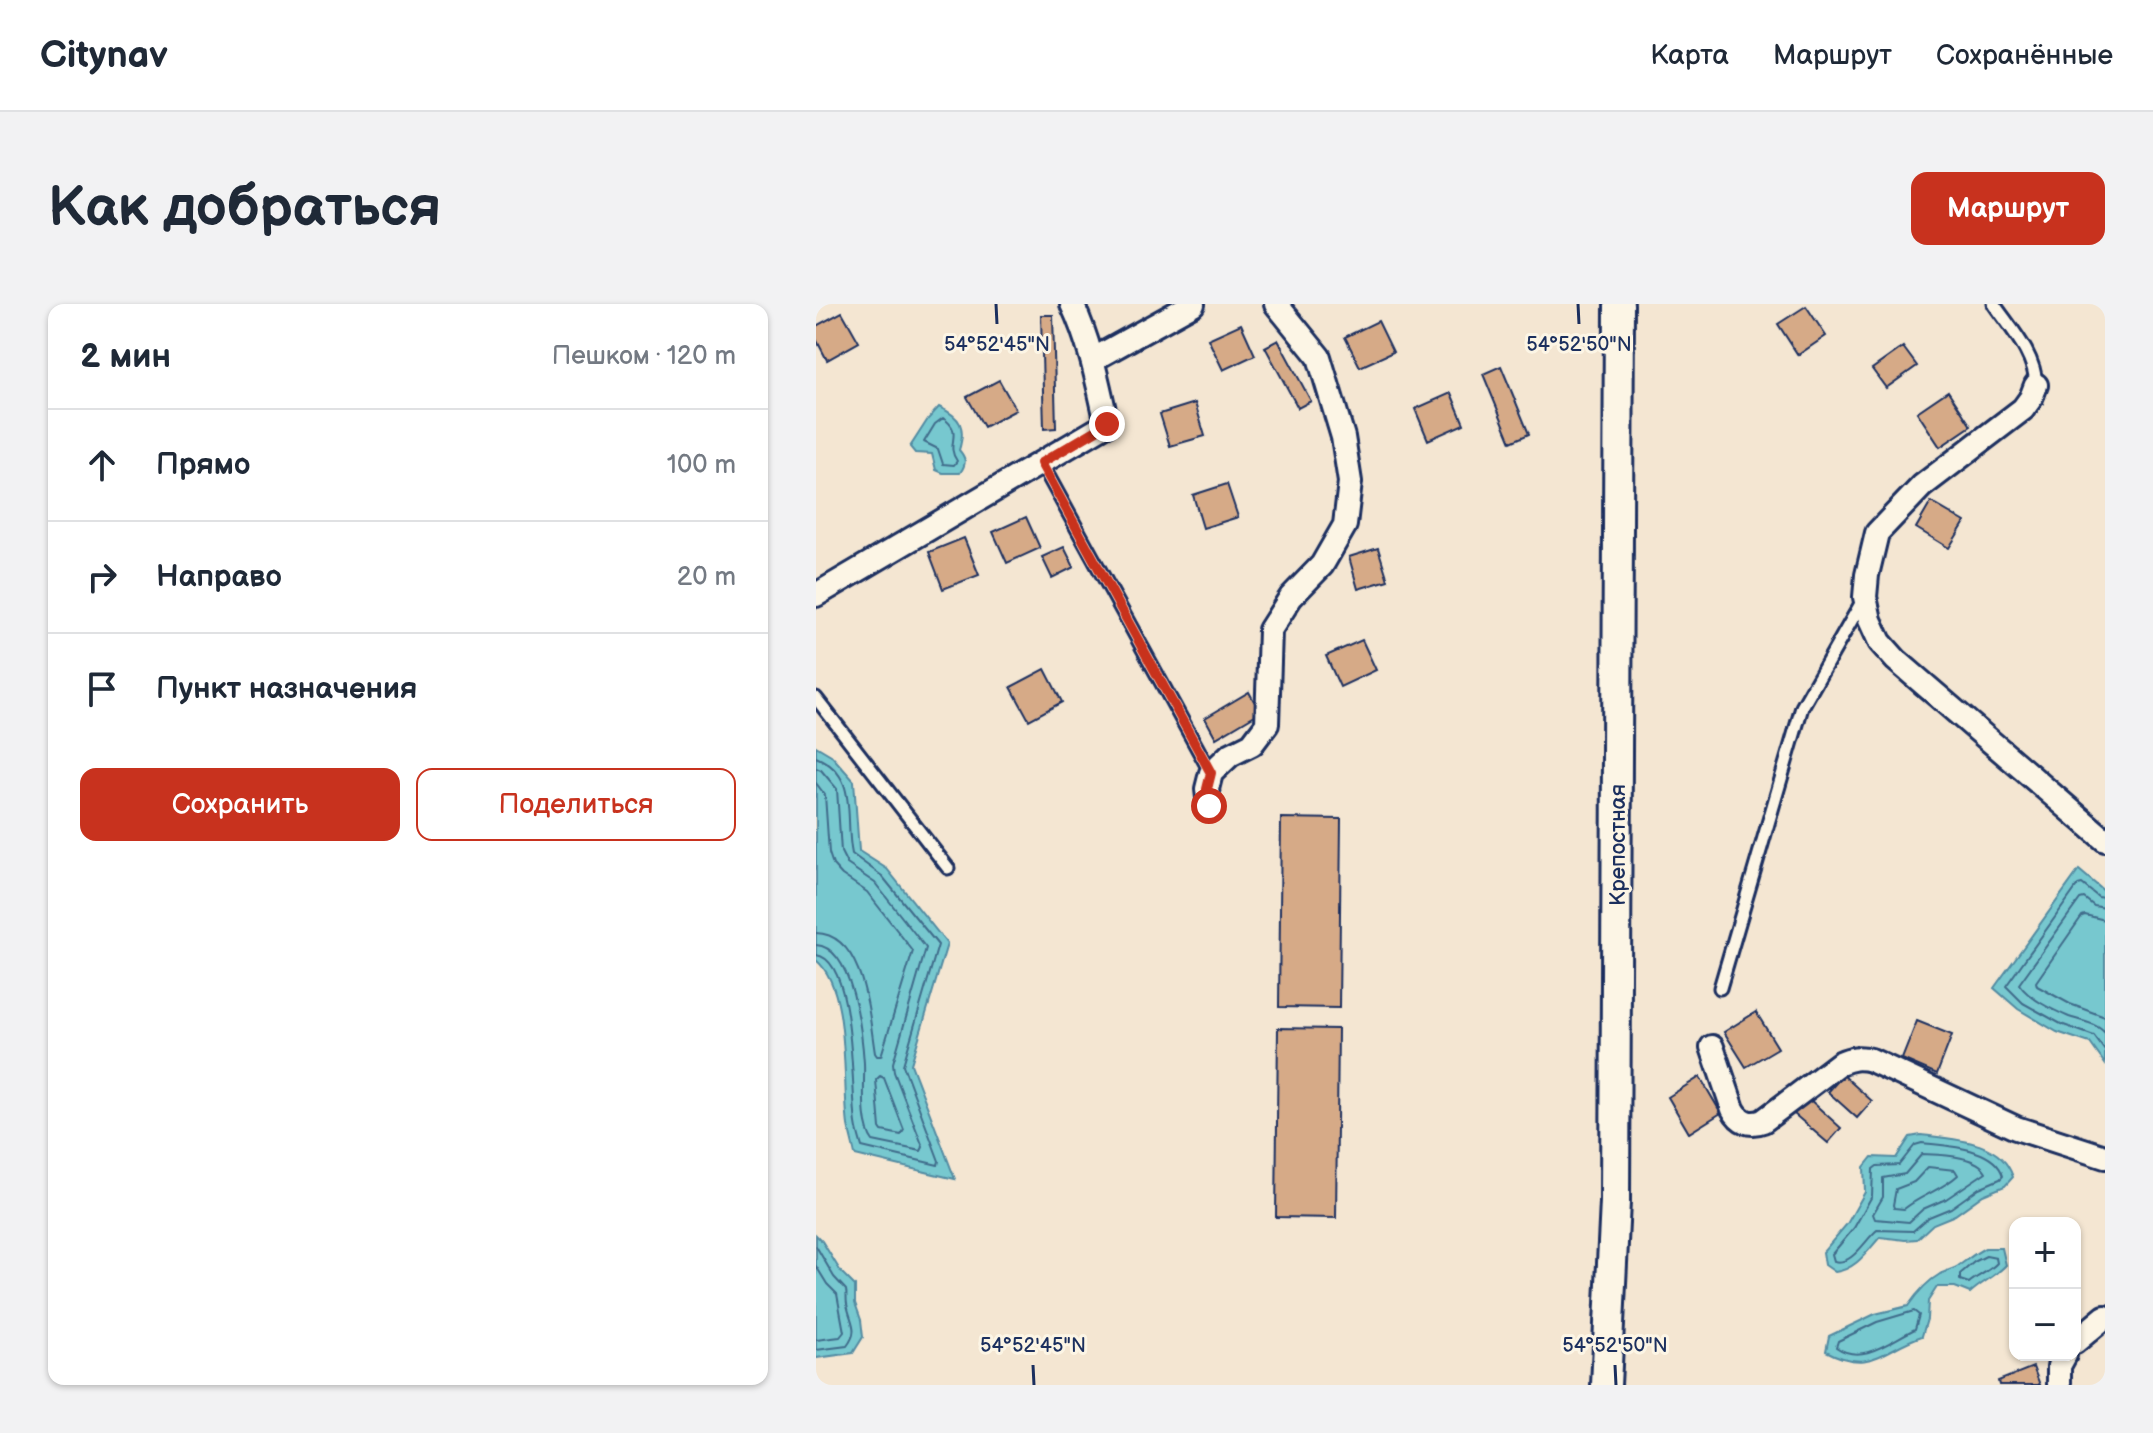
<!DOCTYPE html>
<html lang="ru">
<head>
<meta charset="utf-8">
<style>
  :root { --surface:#fff; --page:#f2f2f3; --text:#1f2937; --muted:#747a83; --line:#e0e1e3; --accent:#c8321e }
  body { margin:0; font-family:"Balsamiq Sans",sans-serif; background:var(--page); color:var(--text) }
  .controls { position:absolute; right:24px; bottom:24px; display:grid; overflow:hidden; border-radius:16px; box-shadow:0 2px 6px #0004 }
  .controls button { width:72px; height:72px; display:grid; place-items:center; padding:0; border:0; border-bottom:2px solid var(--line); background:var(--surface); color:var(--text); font:40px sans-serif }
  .stop { position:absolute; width:24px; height:24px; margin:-18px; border:6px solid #c8321e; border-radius:50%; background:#fff }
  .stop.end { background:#c8321e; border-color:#fff; box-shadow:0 2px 8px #0008 }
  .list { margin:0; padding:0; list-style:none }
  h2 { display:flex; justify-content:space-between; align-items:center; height:104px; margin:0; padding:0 32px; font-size:34px }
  h2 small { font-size:26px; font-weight:400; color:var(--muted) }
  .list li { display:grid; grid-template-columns:52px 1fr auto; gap:24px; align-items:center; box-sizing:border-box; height:112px; padding:0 32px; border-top:2px solid var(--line) }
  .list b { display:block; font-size:30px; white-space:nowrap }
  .list em { font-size:26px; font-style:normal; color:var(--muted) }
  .actions { display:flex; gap:16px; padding:24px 32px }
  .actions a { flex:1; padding:18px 0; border:2px solid var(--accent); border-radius:16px; text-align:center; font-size:28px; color:var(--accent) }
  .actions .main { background:var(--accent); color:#fff }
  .icon { flex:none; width:44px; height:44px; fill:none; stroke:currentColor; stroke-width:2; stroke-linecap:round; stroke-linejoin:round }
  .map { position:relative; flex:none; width:1289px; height:1081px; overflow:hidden; border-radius:16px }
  header { display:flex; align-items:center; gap:48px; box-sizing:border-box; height:112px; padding:0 40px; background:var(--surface); border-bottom:2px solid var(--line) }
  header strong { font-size:38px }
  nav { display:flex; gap:44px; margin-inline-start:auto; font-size:28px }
  .intro { display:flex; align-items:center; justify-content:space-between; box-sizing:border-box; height:192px; padding:0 48px }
  h1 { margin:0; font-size:56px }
  .button { padding:20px 36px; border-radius:16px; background:var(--accent); color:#fff; font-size:28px; font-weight:700 }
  main { display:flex; gap:48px; padding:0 48px }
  aside { flex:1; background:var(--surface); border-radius:16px; box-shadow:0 2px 6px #0004 }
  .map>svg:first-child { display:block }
  .water { fill:#77c8cf; stroke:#528ba2; stroke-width:2 }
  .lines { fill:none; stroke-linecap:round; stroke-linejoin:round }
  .shore { stroke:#406c8b; stroke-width:2 }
  .building { fill:#d6aa87; stroke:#1b2f5e; stroke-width:2 }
  .service-casing { stroke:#1b2f5e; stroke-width:17 }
  .minor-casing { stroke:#1b2f5e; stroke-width:28 }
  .tertiary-casing { stroke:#1b2f5e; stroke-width:34 }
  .service { stroke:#fcf5e5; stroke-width:11 }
  .minor { stroke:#fcf5e5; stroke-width:22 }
  .tertiary { stroke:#fcf5e5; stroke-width:28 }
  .route { stroke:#c8321e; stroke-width:10 }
  .ticks { fill:none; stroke:#1b2f5e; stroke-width:3 }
  .labels { text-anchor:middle; stroke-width:6; stroke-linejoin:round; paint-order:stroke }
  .street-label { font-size:22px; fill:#1b2f5e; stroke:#fcf5e5 }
  .ticks-label { font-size:20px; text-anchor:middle; fill:#1b2f5e; stroke:#fcf5e5; stroke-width:6; stroke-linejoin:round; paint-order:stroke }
</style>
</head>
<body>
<header>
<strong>Citynav</strong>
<nav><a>Карта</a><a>Маршрут</a><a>Сохранённые</a></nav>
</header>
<div class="intro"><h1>Как добраться</h1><a class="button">Маршрут</a></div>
<main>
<aside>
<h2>2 мин<small>Пешком · 120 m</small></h2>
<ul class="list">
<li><svg class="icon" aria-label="ahead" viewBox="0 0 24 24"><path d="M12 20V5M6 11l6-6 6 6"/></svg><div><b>Прямо</b></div><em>100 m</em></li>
<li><svg class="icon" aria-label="right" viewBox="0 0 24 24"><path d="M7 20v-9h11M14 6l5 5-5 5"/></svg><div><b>Направо</b></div><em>20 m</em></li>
<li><svg class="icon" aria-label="arrive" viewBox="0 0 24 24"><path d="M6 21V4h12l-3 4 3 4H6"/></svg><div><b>Пункт назначения</b></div></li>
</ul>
<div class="actions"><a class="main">Сохранить</a><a>Поделиться</a></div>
</aside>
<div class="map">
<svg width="1289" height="1081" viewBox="0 0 1289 1081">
  <rect width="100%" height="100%" fill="#f4e6d2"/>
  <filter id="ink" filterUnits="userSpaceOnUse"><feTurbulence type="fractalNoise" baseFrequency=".0125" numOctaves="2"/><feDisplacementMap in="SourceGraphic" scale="16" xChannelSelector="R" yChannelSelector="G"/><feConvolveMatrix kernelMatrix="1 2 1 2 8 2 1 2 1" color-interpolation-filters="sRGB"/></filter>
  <g filter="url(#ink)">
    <path class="water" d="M123,103C145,113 150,123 143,146C150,154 151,159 144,169H127L120,166L116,150L99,149L94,143L112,115Z
      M0,442L15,451L38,477L43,547L71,565L131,640L95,760L139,875L39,851C37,841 34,831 32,821C26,779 35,685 0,656Z
      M1263,566L1289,588V760L1274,739L1241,728L1202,705L1178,684Z
      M1105,831C1138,835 1185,836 1197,873L1189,882L1167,891L1139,911L1117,920L1101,935L1089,936L1064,933C1050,949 1040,965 1019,968L1009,961L1007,948L1031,920L1049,888L1048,863L1056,853L1080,854L1094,833Z
      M0,931L6,937L25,968L39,982V999L45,1016L47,1033L37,1049L0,1054Z
      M1169,944H1186L1190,961C1180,972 1166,978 1154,989L1139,983H1121L1112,997L1111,1015L1106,1032C1067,1045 1055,1071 1010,1047L1013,1032L1059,1010L1092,1002C1101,989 1110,978 1124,970C1130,967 1137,965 1142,962C1151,956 1159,949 1169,944Z"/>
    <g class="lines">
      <path class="shore" d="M127,114C149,129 128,139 141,157L138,161L127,160L122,145L108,138L119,120Z
        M0,453C44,472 28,513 36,550L66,572L122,641L87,761L123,857L122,861L46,843C44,836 41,827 40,819C35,789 40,655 0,651
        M0,464L5,466L21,485L25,548L31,560L59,579L110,644L77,759L78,768L107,843L105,847L57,837C44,820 49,780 48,759C46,729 37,643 0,641
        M0,479L9,491L13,549L17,561L26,571L51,588L97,647L65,752H61L59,749C53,713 49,630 0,629
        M1289,594L1282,593L1266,580L1262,581L1190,682L1207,699L1245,720L1278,732L1289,747
        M1289,604L1278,602L1268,594L1264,595L1203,680C1213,695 1237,706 1253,713C1266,717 1280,719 1289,729
        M1289,616L1269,611L1266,612L1220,678L1221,682L1254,700L1289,713
        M64,772L68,774L88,826L85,831L66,827L64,824L60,776Z
        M1106,839C1130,842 1179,843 1187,872L1184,875L1163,884L1135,904L1113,913L1097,927L1061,926C1048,937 1036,962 1018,957L1016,950L1038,924L1056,892L1057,865L1061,862L1083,861L1099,841Z
        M1106,850C1124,851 1161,851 1170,868L1130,895L1107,905L1093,918L1059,915L1057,910L1067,893V874L1089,870Z
        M1112,863L1139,866L1142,871C1126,886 1105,891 1088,905L1078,904L1077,901L1080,885L1098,878Z
        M0,942L18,973L30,986C31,990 30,995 31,1000C34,1018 44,1025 31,1042L0,1046
        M1170,952L1180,954L1181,959C1174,967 1161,972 1153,979L1144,976V970L1158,958Z
        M0,962L11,980L21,990L28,1028L24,1033L0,1036
        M1098,1007L1103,1011L1099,1025C1075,1036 1047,1062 1020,1043L1022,1037L1061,1018Z"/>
    </g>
    <path class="building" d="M990,2L1010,32L982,51L962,20Z
      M26,8L43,38L11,56L0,35V22Z
      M225,11H237L240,124L228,125Z
      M562,17L577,48L544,63L529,33Z
      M425,20L439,51L407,66L392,35Z
      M462,36L495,97L482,104L449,43Z
      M1087,43L1101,62L1070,84L1056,65Z
      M685,62L713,130L695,138L667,70Z
      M183,76L200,106L168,123L151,93Z
      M1132,87L1155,122L1124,143L1101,108Z
      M635,89L648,120L612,136L599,105Z
      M379,99L389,132L354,142L344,110Z
      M411,180L422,213L387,224L377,191Z
      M1115,198L1149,218L1133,244L1100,224Z
      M210,213L224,244L191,259L177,228Z
      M148,234L163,271L127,285L113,248Z
      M248,243L258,263L236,274L226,253Z
      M562,244L572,276L542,285L533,253Z
      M546,336L560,366L524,383L510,352Z
      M229,365L246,398L213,416L195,383Z
      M433,388L444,408L400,434L389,414Z
      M465,514L525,515L523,704L463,703Z
      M940,708L962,744L930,763L908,728Z
      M1101,717L1136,731L1121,770L1086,755Z
      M462,724L522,725L520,914L460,913Z
      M1027,771L1056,797L1041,814L1012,788Z
      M884,773L905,809L873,829L852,793Z
      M992,794L1025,824L1012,839L978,810Z
      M1217,1063L1224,1081H1183L1182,1077Z"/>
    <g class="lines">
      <g class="service-casing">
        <path id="service" d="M1178,0C1195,25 1219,50 1220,81
          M225,159L395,469
          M0,394L132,564
          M904,684L986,403L1047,296"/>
      </g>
      <g class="minor-casing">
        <path id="minor" d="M276,56L377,0
          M1220,81L1215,94L1207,105L1106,182L1061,229L1051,271L1049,293L1054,316L1064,338L1080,356L1289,536
          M0,291L291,120C282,79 274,38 256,0
          M393,502L391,485L395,469L414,451L436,440L451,420L454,326L475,293L506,261L529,221L534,178L527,133L503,53L460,0
          M896,743L917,805C924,818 934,822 947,817L1024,759C1035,754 1043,753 1055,756L1200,824L1289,853
          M1259,1038L1289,1013
          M1243,1081V1062L1249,1051"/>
      </g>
      <g class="tertiary-casing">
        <path id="tertiary" d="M790,1081L799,898L803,0"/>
      </g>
      <use href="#service" class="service"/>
      <use href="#minor" class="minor"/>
      <use href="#tertiary" class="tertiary"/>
    </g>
  </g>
  <g class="lines" filter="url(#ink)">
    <path class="route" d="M291,120L225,159L395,469L391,485L393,502"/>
  </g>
  <path class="ticks" d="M180,0L181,20M762,0L763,20M217,1061L218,1081M799,1061L800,1081"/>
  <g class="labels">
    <g class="street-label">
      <text transform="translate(801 541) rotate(-90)" y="8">Крепостная</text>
    </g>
  </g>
  <g class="ticks-label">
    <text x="181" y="47">54°52'45"N</text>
    <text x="763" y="47">54°52'50"N</text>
    <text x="217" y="1048">54°52'45"N</text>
    <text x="799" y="1048">54°52'50"N</text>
  </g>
</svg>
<div class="controls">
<button>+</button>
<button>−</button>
</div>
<div class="stop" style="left:393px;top:502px"></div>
<div class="stop end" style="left:291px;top:120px"></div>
</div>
</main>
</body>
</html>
